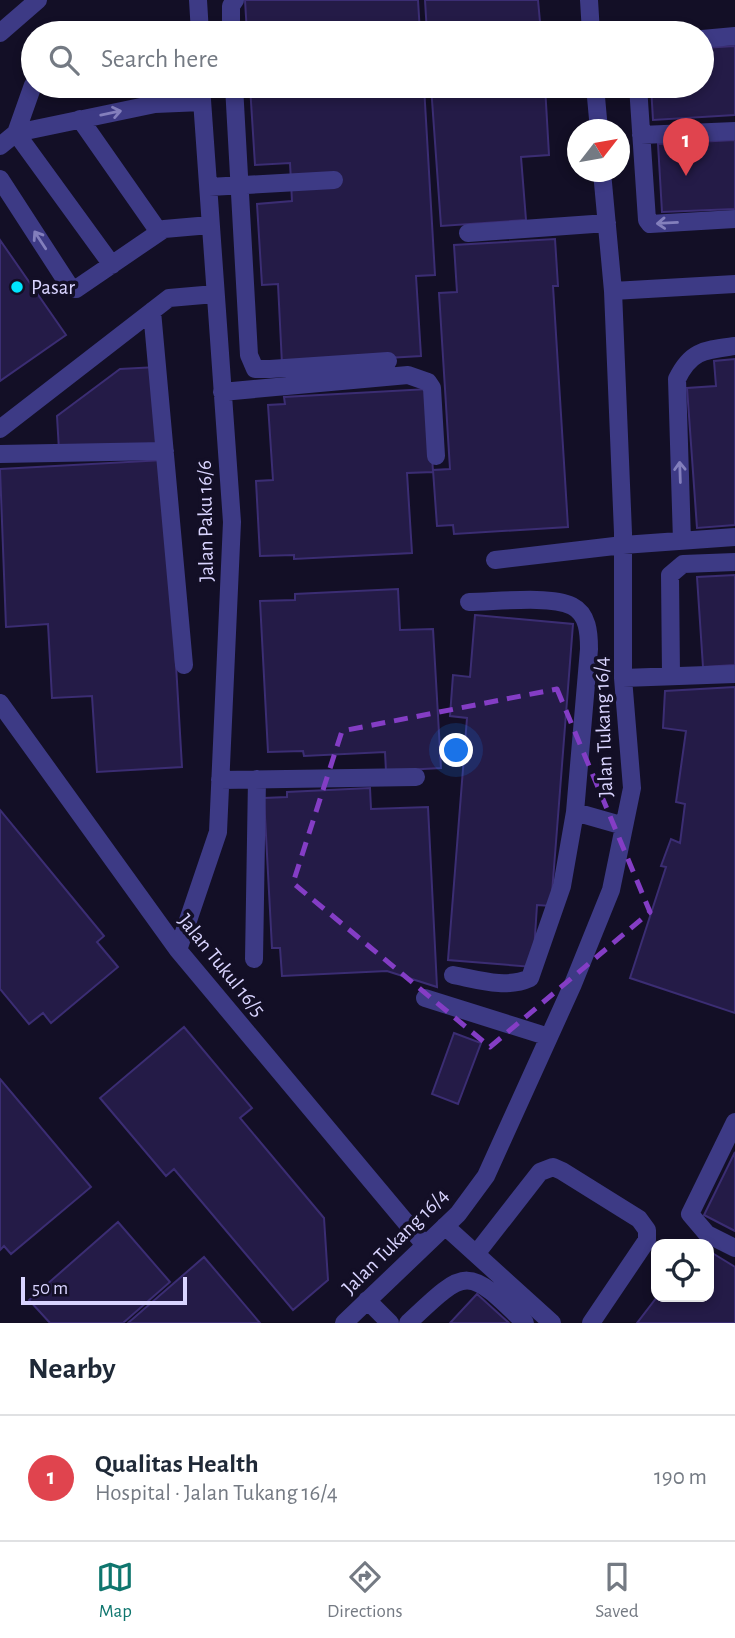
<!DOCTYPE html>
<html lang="en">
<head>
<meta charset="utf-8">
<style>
  :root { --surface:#fff; --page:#f6f6f7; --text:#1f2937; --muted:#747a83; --line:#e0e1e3; --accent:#0f766e }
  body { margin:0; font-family:"Alegreya Sans",sans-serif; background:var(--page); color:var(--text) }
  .controls { position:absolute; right:21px; bottom:21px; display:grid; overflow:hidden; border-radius:14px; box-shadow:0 4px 10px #0003 }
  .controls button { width:63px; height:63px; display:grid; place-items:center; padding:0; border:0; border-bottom:2px solid var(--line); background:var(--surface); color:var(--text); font:35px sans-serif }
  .compass { position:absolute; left:567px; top:119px; width:63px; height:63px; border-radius:50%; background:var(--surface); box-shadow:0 4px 10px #0003; rotate:59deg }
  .scale { position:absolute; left:21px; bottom:18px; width:166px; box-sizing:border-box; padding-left:7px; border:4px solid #d9d4ff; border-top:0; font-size:19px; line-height:24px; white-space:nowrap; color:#d9d4ff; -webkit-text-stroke:5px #130f26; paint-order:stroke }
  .you { position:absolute; left:457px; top:751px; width:24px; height:24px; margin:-18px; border:5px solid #fff; border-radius:50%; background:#1a73e8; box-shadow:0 0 0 10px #1a73e833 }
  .badge { display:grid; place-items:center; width:46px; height:46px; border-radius:50%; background:var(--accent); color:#fff; font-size:23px; font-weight:700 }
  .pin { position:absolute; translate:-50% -58px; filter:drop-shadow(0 2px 4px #0008) }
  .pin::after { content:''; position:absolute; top:37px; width:24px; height:21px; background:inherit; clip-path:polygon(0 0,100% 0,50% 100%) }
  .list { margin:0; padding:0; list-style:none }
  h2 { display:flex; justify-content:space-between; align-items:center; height:91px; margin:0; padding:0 28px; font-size:30px }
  h2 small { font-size:23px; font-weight:400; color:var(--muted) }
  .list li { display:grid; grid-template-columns:46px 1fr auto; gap:21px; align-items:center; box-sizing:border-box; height:126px; padding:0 28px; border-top:2px solid var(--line) }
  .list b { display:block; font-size:26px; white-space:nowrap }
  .list p { margin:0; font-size:23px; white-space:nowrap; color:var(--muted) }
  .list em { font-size:23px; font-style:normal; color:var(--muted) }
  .icon { flex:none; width:38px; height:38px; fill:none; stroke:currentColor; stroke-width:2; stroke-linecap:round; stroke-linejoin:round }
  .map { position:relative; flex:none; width:735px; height:1323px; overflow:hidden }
  .search { position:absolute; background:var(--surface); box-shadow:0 4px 10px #0003; left:21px; right:21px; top:21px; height:77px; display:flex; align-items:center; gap:18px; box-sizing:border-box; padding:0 24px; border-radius:38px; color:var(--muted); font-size:26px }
  .sheet { height:217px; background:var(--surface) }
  nav { display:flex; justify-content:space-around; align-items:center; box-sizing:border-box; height:98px; border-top:2px solid var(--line); background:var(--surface); font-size:19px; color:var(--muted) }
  nav a { display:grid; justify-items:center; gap:4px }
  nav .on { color:var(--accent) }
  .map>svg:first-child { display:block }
  .building { fill:#241b47; stroke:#3b2d73; stroke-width:2 }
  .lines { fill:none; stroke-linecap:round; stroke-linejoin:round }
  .minor { stroke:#3d3a85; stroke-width:18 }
  .oneway { stroke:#837fbc }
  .marked { fill:none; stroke:#843dc5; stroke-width:5; stroke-dasharray:14 9; stroke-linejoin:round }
  .poi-dot { fill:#00e5ff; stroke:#130f26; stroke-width:2.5 }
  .labels { text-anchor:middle; stroke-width:7; stroke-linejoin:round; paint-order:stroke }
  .poi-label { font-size:21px; fill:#d9d4ff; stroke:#130f26; text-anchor:start }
  .street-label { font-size:21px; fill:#d9d4ff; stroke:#130f26 }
</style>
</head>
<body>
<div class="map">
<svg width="735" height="1323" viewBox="0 0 735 1323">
  <rect width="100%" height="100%" fill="#130f26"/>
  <path class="building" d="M245,0H418L420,33H247Z
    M425,0H538L541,33H427Z
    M735,46V115L653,120L651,86H702V48Z
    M250,86H424L435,275L416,276L421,356L282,364L278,284L262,285L257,204L292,201L290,163L255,165Z
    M431,86H545L549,155L521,157L526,220L441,226Z
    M735,140V209L662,212L658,144Z
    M555,239L558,286H553L568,527L454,534L453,525L437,526L433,470L450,469L439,293L457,292L454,245Z
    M0,240L66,335L0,381Z
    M735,359V525L697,528L687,388L716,386L714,361Z
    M157,367L161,446L59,450L57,416L120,369Z
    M428,389L433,472L407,473L412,553L294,559V555L260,556L256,481L273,480L268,405L285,404L284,397Z
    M164,460L182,767L97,772L92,696L52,698L48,624L6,627L0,469Z
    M735,575V665L703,667L697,577Z
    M398,589L400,630L433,629L441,768L386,771L385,752L304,756L303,751L268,752L260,601L295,600V594Z
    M475,615L573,624L551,906L537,905L533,967L448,960L467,718L450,716L453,675L470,677Z
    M735,687V1013L630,978L666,867L661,866L671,839L680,843L685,804L676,802L686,731L663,728L665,691Z
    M370,788L371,809L428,807L437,987L387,971L282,976L280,948H272L264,798L287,797V792Z
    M0,810L104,936L97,942L118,967L51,1023L43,1013L29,1024L0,989Z
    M184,1027L252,1108L240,1118L324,1218L328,1280L293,1310L174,1169L166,1176L100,1098Z
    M454,1033L481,1043L458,1104L432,1094Z
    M0,1079L91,1187L11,1254L4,1246L0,1250Z
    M735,1152V1231L704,1215Z
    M118,1222L170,1282L123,1323H50L29,1300Z
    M709,1251L735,1267V1323H637L657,1297H709Z
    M204,1257L260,1323H128Z
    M477,1294L509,1323H450Z"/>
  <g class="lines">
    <path class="minor" d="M198,0L200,33
      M589,0L591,33
      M0,33L38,0
      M231,33V6L235,0
      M702,39L735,36
      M33,85L16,133L112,265
      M143,86L155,104
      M234,86L249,355L255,369H270L388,361
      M595,86L599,130
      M638,86L647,220L650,224L735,219
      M80,119L159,232
      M641,135L735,131
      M0,146L16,133L155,104L202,102
      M0,179L70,287L76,289L164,229L210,225
      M209,187L334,180
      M468,233L607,223
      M613,291L735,284
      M152,311L184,665
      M222,392L408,375L428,382L432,388L436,456
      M0,429L169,298L215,294
      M0,454L165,451
      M682,541L677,379C691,350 705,350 735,346
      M495,560L623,545L735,537
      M469,602C495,602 550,595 572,606C588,614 589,633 589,649L575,812
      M671,676L670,575L683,564L735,562
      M623,678L735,674
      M0,703L178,950L424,1244
      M220,780L416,777
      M178,950L218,832L232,522L201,86
      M254,959L257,779
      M453,975C479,980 506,989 530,978L562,886L575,812L624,826
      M425,998L549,1037
      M735,1122L690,1214L707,1234L735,1248
      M445,1226L552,1323
      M476,1254L540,1172L553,1167L562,1171L639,1219L647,1230V1240L591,1323
      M367,1300L390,1323
      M344,1323L458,1214L486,1176L573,984L611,890L632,788L623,678V533L613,291L602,172
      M408,1323C467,1267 467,1266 525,1323"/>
  </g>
  <defs><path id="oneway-shaft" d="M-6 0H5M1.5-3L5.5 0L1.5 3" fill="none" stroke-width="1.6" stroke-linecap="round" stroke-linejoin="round" transform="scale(1.75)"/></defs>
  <g class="oneway">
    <use href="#oneway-shaft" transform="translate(111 113) rotate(-12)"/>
    <use href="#oneway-shaft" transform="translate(667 223) rotate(177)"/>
    <use href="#oneway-shaft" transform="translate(40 240) rotate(-123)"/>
    <use href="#oneway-shaft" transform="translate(680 472) rotate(-92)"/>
  </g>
  <path class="marked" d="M557,689L650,912L490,1047L293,883L342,731Z"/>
  <circle class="poi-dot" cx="17" cy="287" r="7"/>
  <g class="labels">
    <g class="poi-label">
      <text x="31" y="294">Pasar</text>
    </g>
    <g class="street-label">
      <text transform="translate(205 521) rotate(-91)" y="7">Jalan Paku 16/6</text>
      <text transform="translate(603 727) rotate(-92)" y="7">Jalan Tukang 16/4</text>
      <text transform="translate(222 965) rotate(51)" y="7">Jalan Tukul 16/5</text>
      <text transform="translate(395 1241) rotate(-45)" y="7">Jalan Tukang 16/4</text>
    </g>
  </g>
</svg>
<div class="controls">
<button><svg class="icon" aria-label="locate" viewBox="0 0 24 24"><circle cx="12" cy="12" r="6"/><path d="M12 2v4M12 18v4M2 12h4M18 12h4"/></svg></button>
</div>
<svg class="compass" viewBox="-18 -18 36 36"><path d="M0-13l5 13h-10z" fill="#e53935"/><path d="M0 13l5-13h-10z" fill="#747a83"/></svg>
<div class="scale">50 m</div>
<div class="you"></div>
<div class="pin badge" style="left:686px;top:176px;background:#e0444e">1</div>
<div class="search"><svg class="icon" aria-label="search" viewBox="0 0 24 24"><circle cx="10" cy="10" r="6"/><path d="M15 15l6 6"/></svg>Search here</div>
</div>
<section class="sheet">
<h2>Nearby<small></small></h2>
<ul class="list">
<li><span class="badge" style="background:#e0444e">1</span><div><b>Qualitas Health</b><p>Hospital · Jalan Tukang 16/4</p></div><em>190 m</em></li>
</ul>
</section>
<nav>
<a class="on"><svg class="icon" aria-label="map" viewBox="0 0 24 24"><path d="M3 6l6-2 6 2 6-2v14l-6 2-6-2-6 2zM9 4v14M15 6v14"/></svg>Map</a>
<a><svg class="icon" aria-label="directions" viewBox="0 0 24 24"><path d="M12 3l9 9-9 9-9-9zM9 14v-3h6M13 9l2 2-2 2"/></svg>Directions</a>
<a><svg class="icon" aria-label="saved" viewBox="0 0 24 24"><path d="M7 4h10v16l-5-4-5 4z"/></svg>Saved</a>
</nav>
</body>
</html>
